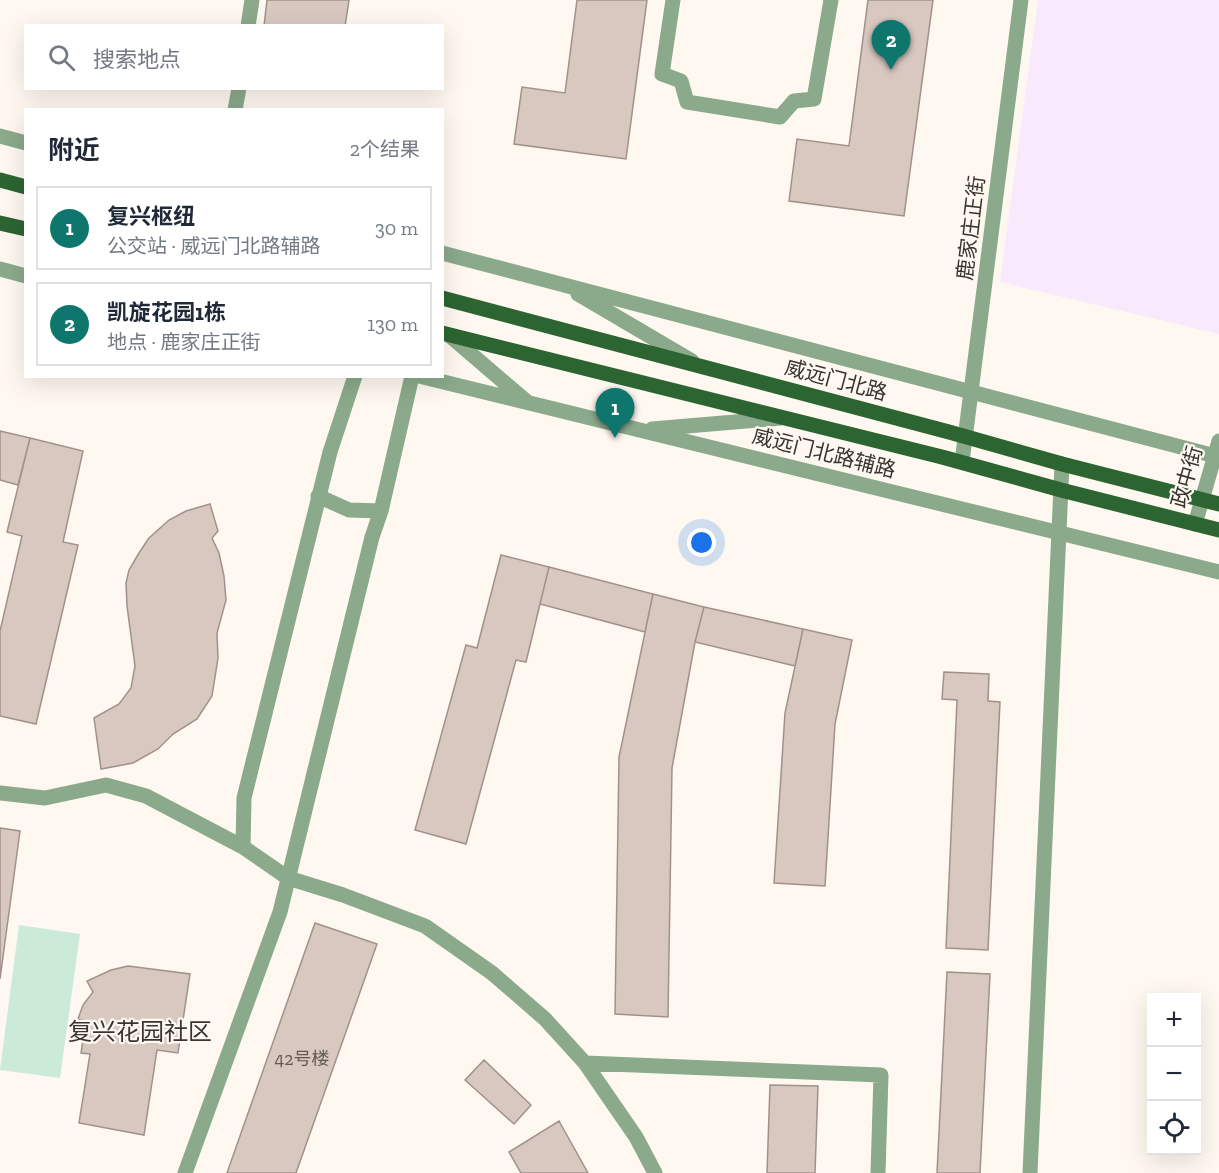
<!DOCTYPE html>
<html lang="zh">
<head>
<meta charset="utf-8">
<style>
  :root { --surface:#fff; --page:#f2f2f3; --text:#1f2937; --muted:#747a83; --line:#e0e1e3; --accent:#0f766e }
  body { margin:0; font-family:"Zilla Slab","Noto Sans SC",serif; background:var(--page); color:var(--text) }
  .controls { position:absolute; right:18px; bottom:18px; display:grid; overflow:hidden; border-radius:0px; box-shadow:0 6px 24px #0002 }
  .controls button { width:54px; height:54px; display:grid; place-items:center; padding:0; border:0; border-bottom:2px solid var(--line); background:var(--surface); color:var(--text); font:30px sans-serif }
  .you { position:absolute; left:702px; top:543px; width:21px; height:21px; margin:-15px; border:4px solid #fff; border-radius:50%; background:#1a73e8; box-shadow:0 0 0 9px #1a73e833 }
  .badge { display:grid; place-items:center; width:39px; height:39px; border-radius:50%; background:var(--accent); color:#fff; font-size:20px; font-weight:700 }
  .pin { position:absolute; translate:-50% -50px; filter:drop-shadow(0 2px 3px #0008) }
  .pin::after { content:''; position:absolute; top:32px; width:21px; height:18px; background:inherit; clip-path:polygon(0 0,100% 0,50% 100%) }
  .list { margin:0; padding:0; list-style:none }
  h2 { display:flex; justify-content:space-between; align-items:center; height:78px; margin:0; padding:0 24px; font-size:26px }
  h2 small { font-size:20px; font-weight:400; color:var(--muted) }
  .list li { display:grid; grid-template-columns:39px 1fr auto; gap:18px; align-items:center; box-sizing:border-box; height:84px; margin:0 12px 12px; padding:0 12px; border:2px solid var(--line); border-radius:0px }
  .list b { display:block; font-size:22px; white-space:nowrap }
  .list p { margin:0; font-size:20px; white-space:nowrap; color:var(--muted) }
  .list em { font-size:20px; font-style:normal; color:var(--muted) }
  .icon { flex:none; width:33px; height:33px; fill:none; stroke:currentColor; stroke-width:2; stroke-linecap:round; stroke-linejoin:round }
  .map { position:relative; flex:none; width:1219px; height:1173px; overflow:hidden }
  .search { position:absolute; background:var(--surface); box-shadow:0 6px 24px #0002; left:24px; top:24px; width:420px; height:66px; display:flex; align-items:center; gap:15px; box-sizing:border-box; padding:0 21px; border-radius:0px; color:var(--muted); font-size:22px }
  .panel { position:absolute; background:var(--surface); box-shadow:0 6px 24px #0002; left:24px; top:108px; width:420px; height:270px; border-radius:0px }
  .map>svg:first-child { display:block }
  .commercial { fill:#f8e9fc }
  .green { fill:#cbebd6 }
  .building { fill:#d8c8c0; stroke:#a1918a; stroke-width:1.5 }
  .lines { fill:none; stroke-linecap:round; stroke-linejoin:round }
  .minor { stroke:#8ba98b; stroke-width:15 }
  .primary { stroke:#2c6531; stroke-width:15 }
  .labels { text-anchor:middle; stroke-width:4.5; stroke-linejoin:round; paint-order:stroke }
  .number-label { font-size:18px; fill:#615953 }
  .street-label { font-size:21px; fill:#39342f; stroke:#fef8f0 }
  .quarter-label { font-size:24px; fill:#39342f; stroke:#fef8f0 }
</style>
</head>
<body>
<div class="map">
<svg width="1219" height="1173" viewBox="0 0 1219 1173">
  <rect width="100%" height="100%" fill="#fef8f0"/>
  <path class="commercial" d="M1038,0H1219V334L1000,282Z"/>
  <path class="green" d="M19,925L80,934L60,1078L0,1070Z"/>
  <path class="building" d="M267,0H349L345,26H264Z
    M577,0H647L626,159L514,144L522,87L565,93Z
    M868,0H933L904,216L789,201L797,139L849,146Z
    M0,431L30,438L18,485L0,480Z
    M30,438L83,451L63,542L78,545L36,724L0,716V631L22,536L7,532Z
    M210,504L218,531L212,538L219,553L224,576L226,600L217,633L218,658L212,696L197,719L173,734L158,749L133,763L101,769L94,718L119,704L131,688L135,666L127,606L126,583L129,570L139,553L149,538L169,520L186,511Z
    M501,555L549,567L526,662L516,660L466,844L415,830L466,645L477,648Z
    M549,567L653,594L645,632L540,604Z
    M653,594L704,607L695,642L672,768L668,1017L615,1014L619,757Z
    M704,607L803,629L795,666L695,642Z
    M803,629L852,640L835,724L825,886L774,883L785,713Z
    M944,672L989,674L988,701L1000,702L988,950L946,948L957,700L942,699Z
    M0,828L20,831L0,979Z
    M315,923L377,944L296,1173H227Z
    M128,966L190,974L178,1053L157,1050L144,1135L79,1123L90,1054L81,1053L86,1021L78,1019L83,1005L93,992L87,981L111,970Z
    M947,972L990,974L980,1173H937Z
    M484,1060L531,1105L514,1124L465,1080Z
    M770,1085L818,1086L815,1173H767Z
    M559,1121L588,1173H521L509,1152Z"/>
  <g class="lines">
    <path class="minor" d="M673,0L662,74L681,81L687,102L780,117L794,101L814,99L831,0
      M248,26L252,0
      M235,110L239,88
      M0,136L26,143
      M442,253L1219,457
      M0,269L26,276
      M578,294L692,361
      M449,335L526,401
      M355,376L330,452L244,798L243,847L288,878L343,895L425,926L492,973L545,1019L585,1063L636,1137L655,1173
      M419,376L1219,572
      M652,429L781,418
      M962,462L1021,0
      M318,496L349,510L381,511
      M1195,524L1219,441
      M0,793L45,798L106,785L146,796L243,847
      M585,1063L881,1075L878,1173
      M185,1173L280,912L372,537L381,511L412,376
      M1030,1173L1062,464"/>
    <path class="primary" d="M0,180L26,187
      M0,223L26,229
      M442,298L949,432L1062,464L1219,504
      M442,333L942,457L1061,490L1219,530"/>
  </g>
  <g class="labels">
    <g class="number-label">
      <text x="302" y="1065">42号楼</text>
    </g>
    <g class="street-label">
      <text transform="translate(971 228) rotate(-83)" y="7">鹿家庄正街</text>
      <text transform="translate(836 380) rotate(15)" y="7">威远门北路</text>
      <text transform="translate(824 453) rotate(14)" y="7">威远门北路辅路</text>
      <text transform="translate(1187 477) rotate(-74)" y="7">政中街</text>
    </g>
    <g class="quarter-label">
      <text x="140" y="1040">复兴花园社区</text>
    </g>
  </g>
</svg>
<div class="controls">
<button>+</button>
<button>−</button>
<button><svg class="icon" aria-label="locate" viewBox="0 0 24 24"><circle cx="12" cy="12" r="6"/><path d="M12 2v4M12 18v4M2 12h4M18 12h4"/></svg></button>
</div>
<div class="you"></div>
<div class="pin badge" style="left:615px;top:438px">1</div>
<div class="pin badge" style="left:891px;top:70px">2</div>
<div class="search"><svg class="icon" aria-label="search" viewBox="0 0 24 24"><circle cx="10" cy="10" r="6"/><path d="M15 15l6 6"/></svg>搜索地点</div>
<section class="panel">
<h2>附近<small>2个结果</small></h2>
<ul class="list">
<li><span class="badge">1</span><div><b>复兴枢纽</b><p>公交站 · 威远门北路辅路</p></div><em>30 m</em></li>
<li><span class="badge">2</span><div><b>凯旋花园1栋</b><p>地点 · 鹿家庄正街</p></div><em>130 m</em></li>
</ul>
</section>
</div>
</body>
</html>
